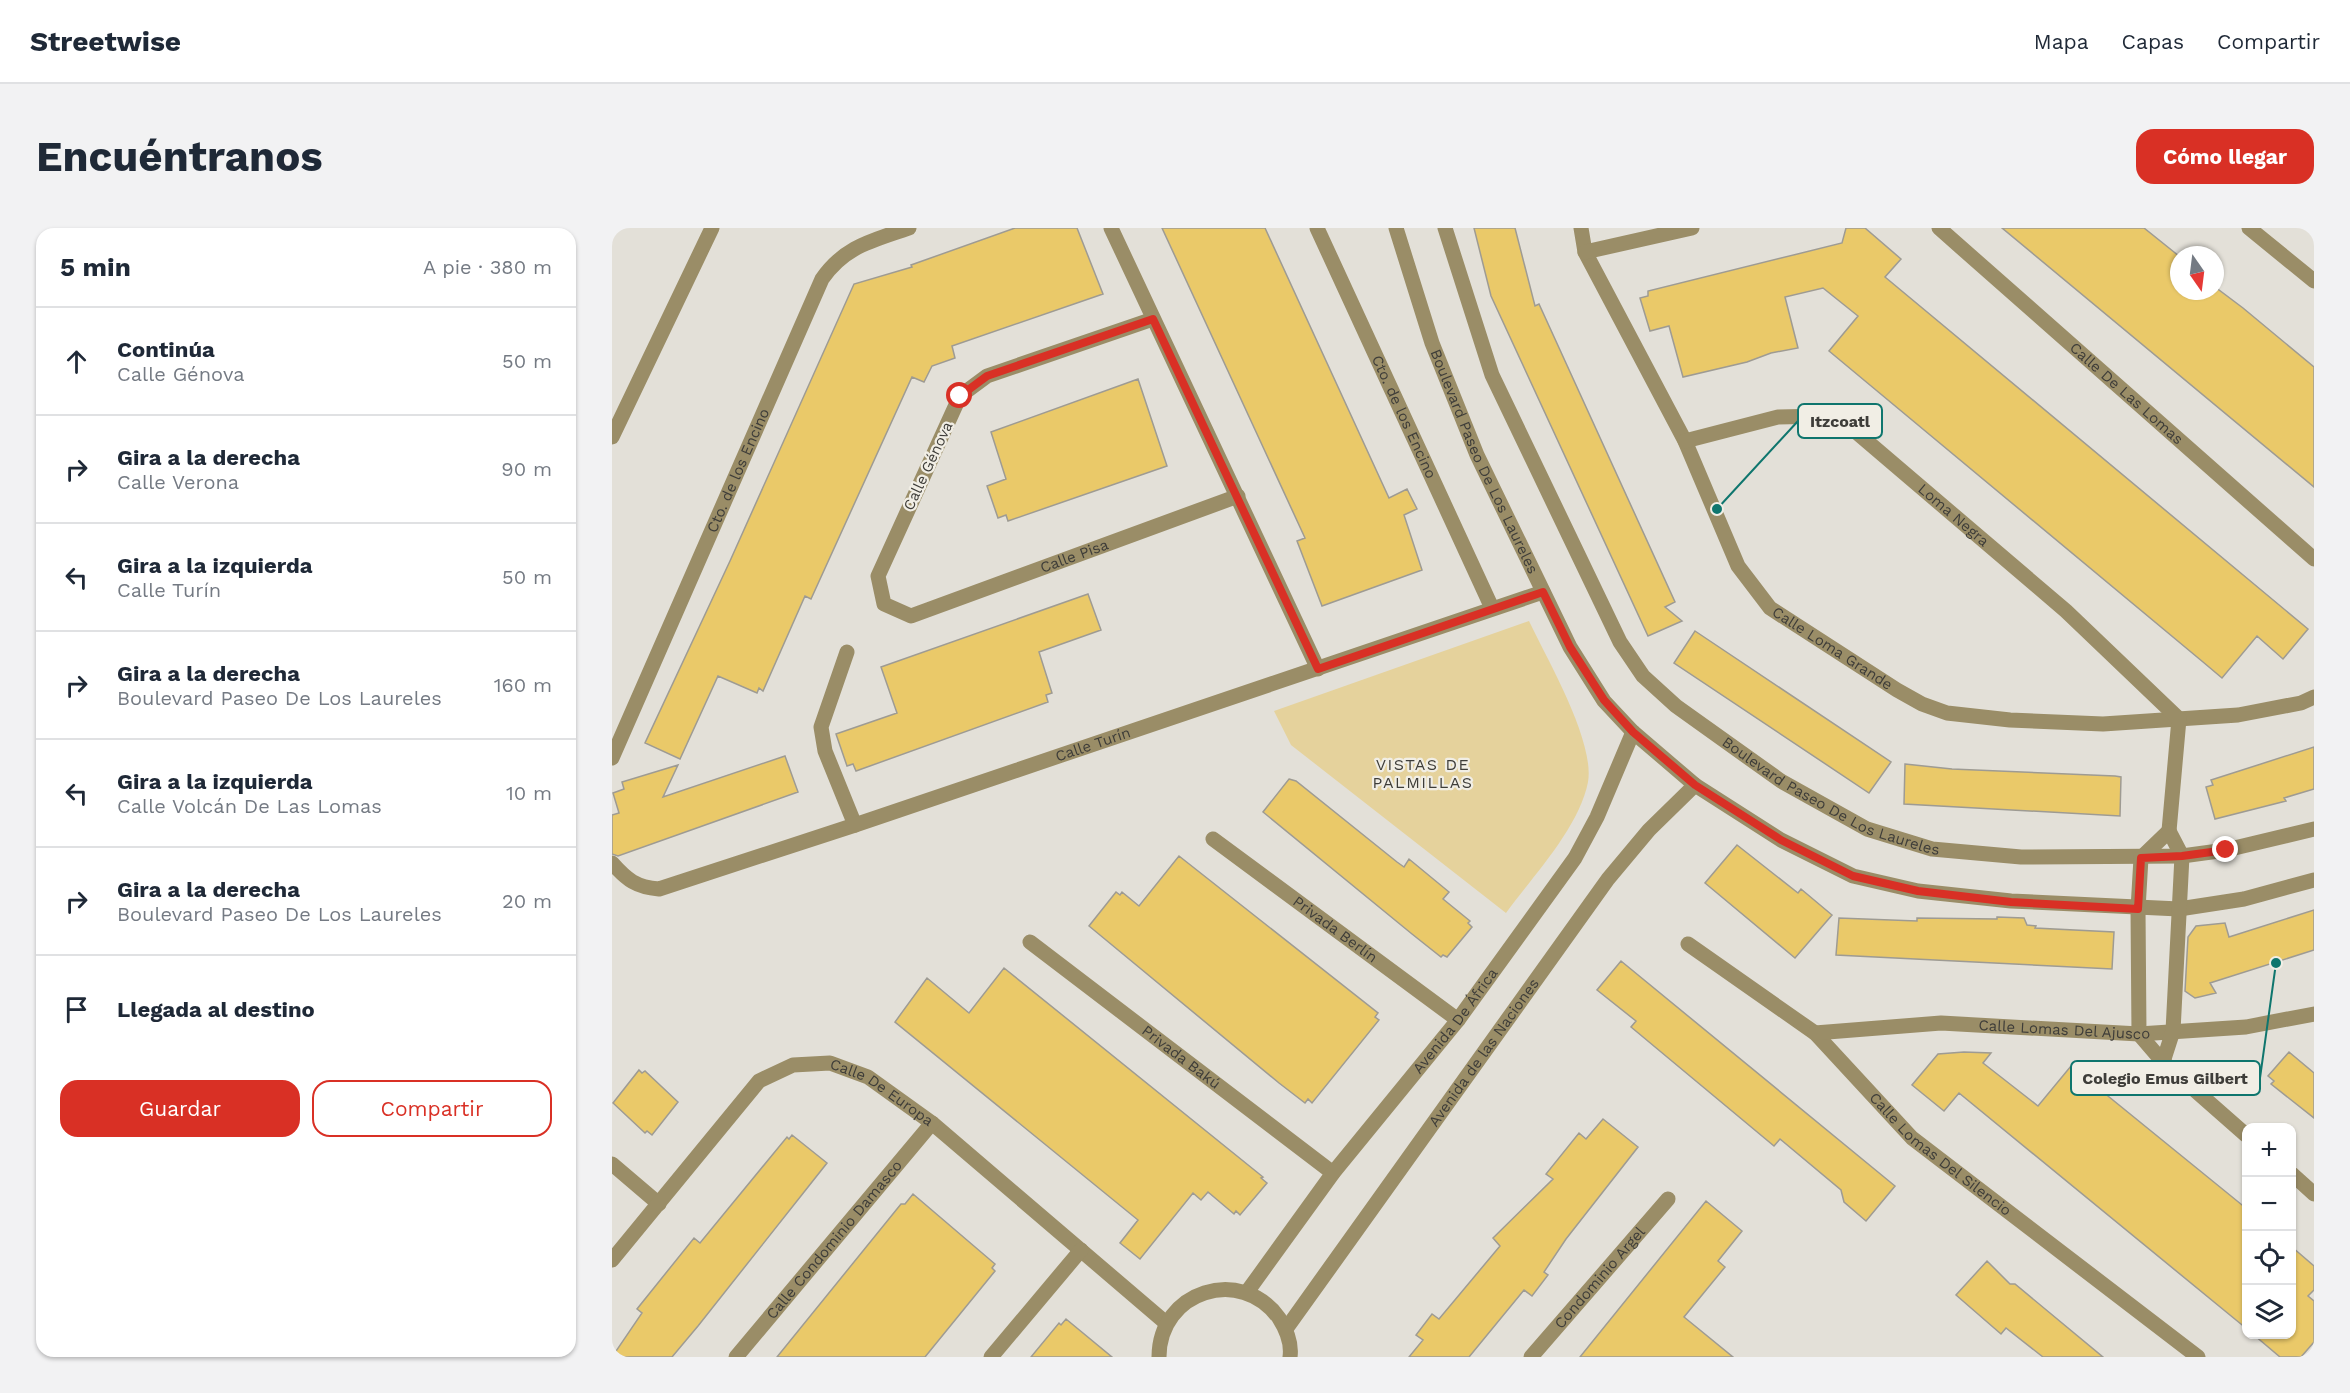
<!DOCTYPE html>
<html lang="es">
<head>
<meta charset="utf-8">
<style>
  :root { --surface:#fff; --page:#f2f2f3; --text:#1f2937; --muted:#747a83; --line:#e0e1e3; --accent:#d93025 }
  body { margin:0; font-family:"Work Sans",sans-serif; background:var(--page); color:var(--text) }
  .controls { position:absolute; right:18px; bottom:18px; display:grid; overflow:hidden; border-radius:12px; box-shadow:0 2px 4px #0004 }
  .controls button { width:54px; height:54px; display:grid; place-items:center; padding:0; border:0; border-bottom:2px solid var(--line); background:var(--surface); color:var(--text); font:30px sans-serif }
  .compass { position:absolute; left:1558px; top:18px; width:54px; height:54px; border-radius:50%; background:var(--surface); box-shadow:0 2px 4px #0004; rotate:166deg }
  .stop { position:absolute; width:18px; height:18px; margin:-14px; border:4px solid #d93025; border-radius:50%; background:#fff }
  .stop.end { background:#d93025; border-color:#fff; box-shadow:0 2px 6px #0008 }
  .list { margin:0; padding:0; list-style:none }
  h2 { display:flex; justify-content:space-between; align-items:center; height:78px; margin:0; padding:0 24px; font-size:26px }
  h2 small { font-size:20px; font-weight:400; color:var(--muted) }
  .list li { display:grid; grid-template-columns:39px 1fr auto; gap:18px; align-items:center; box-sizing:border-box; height:108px; padding:0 24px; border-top:2px solid var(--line) }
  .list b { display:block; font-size:22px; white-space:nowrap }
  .list p { margin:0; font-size:20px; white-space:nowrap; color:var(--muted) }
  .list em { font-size:20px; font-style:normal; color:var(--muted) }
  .actions { display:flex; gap:12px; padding:18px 24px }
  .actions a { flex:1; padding:14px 0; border:2px solid var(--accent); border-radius:18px; text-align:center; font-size:21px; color:var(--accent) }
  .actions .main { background:var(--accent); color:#fff }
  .icon { flex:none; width:33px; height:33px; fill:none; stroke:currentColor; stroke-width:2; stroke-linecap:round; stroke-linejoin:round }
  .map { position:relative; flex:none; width:1702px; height:1129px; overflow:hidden; border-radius:18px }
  header { display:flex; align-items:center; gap:36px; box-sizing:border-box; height:84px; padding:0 30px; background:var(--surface); border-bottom:2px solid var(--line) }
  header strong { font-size:28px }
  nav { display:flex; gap:33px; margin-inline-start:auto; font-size:21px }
  .intro { display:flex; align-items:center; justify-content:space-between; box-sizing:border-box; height:144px; padding:0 36px }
  h1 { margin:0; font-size:42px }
  .button { padding:15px 27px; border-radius:18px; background:var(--accent); color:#fff; font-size:21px; font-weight:700 }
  main { display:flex; gap:36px; padding:0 36px }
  aside { flex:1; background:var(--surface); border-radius:18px; box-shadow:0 2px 4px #0004 }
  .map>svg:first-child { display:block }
  .green { fill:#e5d29c }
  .building { fill:#eac969; stroke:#9e9b93; stroke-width:1.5 }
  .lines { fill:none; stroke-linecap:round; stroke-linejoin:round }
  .minor { stroke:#9a8d67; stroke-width:15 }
  .route { stroke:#d93025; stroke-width:8 }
  .labels { text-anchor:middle; stroke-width:4.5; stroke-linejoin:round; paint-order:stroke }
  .street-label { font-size:15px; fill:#3e3d39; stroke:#f1eee5 }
  .neighbourhood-label { font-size:16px; letter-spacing:1.5px; fill:#3e3d39; stroke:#f1eee5 }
  .leader { fill:none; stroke:#0f766e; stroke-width:2 }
  .callout-dot { fill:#0f766e; stroke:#f1eee5; stroke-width:2 }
  .callout { fill:#f1eee5; stroke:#0f766e; stroke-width:2 }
  .callout-label { font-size:16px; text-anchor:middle; font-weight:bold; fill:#3e3d39 }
</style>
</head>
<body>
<header>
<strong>Streetwise</strong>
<nav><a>Mapa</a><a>Capas</a><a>Compartir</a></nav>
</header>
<div class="intro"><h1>Encuéntranos</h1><a class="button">Cómo llegar</a></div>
<main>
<aside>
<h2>5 min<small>A pie · 380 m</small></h2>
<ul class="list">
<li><svg class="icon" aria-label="ahead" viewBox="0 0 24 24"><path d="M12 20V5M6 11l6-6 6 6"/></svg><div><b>Continúa</b><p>Calle Génova</p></div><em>50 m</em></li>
<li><svg class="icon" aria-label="right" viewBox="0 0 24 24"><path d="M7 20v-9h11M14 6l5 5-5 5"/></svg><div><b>Gira a la derecha</b><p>Calle Verona</p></div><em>90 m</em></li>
<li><svg class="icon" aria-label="left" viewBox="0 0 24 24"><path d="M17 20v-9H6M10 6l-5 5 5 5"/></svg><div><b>Gira a la izquierda</b><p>Calle Turín</p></div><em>50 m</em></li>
<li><svg class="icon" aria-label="right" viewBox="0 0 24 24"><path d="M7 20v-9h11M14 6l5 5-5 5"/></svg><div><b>Gira a la derecha</b><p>Boulevard Paseo De Los Laureles</p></div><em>160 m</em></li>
<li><svg class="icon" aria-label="left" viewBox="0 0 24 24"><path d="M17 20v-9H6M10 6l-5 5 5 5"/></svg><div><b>Gira a la izquierda</b><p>Calle Volcán De Las Lomas</p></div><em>10 m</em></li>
<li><svg class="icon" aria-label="right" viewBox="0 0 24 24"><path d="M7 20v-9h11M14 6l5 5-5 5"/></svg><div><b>Gira a la derecha</b><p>Boulevard Paseo De Los Laureles</p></div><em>20 m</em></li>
<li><svg class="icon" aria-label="arrive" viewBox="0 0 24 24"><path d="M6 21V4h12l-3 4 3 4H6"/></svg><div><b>Llegada al destino</b></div></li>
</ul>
<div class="actions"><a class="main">Guardar</a><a>Compartir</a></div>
</aside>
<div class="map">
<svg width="1702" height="1129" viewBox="0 0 1702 1129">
  <rect width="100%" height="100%" fill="#e3e0d8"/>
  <path class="green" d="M917,393C935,431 983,513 976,554C967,600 921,648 894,685L679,517L662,483Z"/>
  <path class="building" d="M403,0H465L491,66L340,118L343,130L320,138L312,154L300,149L199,371L193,368L151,463L147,460L145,465L106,448L68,531L33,515L118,333L242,56L300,39L299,37Z
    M550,0H653L777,270L795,261L805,281L792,287L810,342L710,378L685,313L693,310Z
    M862,0H903L923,78L927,76L1063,374L1053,379L1070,393L1036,408L879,68Z
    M1234,0H1253L1289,31L1273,49L1696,401L1671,431L1645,408L1610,450L1591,434L1217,123L1246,88L1211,60L1173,69L1186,120L1159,125L1135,134L1071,149L1057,98L1038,103L1028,70L1036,68V63L1230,15Z
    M1390,0H1532L1567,28V63H1603V59L1631,80L1702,139V259Z
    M526,151L555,238L396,293L394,287L386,290L375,258L394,251L379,204Z
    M476,366L489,402L427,424L440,465L434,467L436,474L244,543L241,536L235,538L224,506L285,485L269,439Z
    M1083,403L1279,534L1257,565L1062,435Z
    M1702,519V561L1672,570L1674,573L1603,591L1594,559L1601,557L1599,552Z
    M173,528L186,564L6,628L0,626V587L7,585L1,565L12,561L10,554L66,537L51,569Z
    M1293,536L1340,541L1503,548L1509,549L1508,588L1292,576Z
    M677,551L684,553L785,634L792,639L797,631L837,664L831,671L858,693L856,695L860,699L835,729L831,727L829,729L800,706L651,584Z
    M1125,617L1186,665L1189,661L1220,687L1183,730L1093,655Z
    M567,628L766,785L763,789L767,792L700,875L696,871L693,875L667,855L477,698L504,664L508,667L510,664L527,678Z
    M1702,682V722L1598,755L1604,765L1583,770L1573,763L1576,709L1584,698L1613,695L1617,709Z
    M1385,689L1412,690L1415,697L1424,698L1423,700L1502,704L1500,741L1224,727L1227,690L1305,693V690L1385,691Z
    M1009,733L1283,958L1254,993L1232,974L1229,962L1168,911L1162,918L1019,799L1024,793L985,762Z
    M392,740L651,949L649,950L655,955L628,987L624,983L622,986L596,964L589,972L581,965L528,1031L508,1015L526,992L283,794L315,750L357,785Z
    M1352,824L1379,825L1371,835L1426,878L1459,838L1635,981V1101L1347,865L1332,883L1300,857L1326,826Z
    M1677,824L1702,845V890L1659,856L1662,853L1656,848Z
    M27,842L30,845L33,843L66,874L40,907L35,903L33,905L1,875Z
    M991,891L1026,919L954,1011L932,1044L936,1047L920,1068L912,1062L857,1129H797L811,1112L804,1107L820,1086L827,1091L888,1018L881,1010L941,951L934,946L967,905L974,911Z
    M180,907L215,935L86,1098L60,1129H0L30,1085L25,1081L82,1010L88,1015L175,909L177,911Z
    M301,966L383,1036L380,1040L383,1043L313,1129H165L289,976H293Z
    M1094,973L1130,1003L1106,1033L1113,1039L1072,1089L1121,1129H968Z
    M1680,1019L1702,1038V1062L1696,1068L1702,1073V1114L1689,1129H1668L1642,1107H1680Z
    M1375,1033L1398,1056H1403L1491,1129H1431L1394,1100L1389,1106L1344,1067Z
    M454,1091L500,1129H419L447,1095L449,1097Z"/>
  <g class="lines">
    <g class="minor">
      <path d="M499,0L706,441"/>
      <path id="s1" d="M705,0L880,380"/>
      <path id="s2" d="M784,0L820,115L865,227L958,419L992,473L1021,504L1083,557L1169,612L1241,648L1306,663L1399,673L1567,681L1632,671L1702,652"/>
      <path id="s3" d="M833,0L880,147L1008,414L1031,448L1064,478L1169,553L1255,601L1320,621L1409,629L1570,628L1614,622L1702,601"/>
      <path id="s4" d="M969,0L973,24L1073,213L1126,338L1158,380L1285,462L1310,476L1335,485L1398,492L1491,496L1626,487L1689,475L1702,469"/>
      <path id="s5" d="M1327,0L1702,331"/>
      <path d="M1637,0L1702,53"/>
      <path d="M973,24L1080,0"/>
      <path id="s6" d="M541,91L375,148L348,168L266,348L272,376L299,388L626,268"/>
      <path d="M0,209L100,0"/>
      <path id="s7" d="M1073,213L1166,189L1212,188L1243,203L1454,383L1567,491L1557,603"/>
      <path d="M235,424L209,499L213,523L243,597"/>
      <path id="s8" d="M0,530L210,51C233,18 260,13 297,0"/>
      <path d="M1557,603L1529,630L1526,681L1527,806L1551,834L1634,907"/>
      <path id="s9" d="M601,611L846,792"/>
      <path id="s10" d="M0,635C15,652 24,659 47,661L243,597L931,364"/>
      <path id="s11" d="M418,714L721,945"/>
      <path id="s12" d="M1076,716L1203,805L1300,910L1586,1129"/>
      <path id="s13" d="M1203,805L1329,795L1527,806L1634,799L1702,786"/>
      <path d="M1551,834L1561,803L1570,628L1557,603"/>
      <path d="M0,936L47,976"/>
      <path d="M1680,946L1702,966"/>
      <path id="s14" d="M0,1032L147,853L181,837L218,835L256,849L320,895L554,1095"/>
      <path id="s15" d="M635,1064L721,945L846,792L963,630L985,589L1021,504"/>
      <path id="s16" d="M674,1101L996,651L1037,602L1083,557"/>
      <path id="s17" d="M124,1129L320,895"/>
      <path d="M379,1129L469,1022"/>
      <path d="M547,1129C547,1063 629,1037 667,1090C674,1101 680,1115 678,1129"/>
      <path id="s18" d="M919,1129L1056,971"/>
    </g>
  </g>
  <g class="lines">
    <path class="route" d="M348,168L375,148L541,91L706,441L931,364L958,419L992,472L1021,504L1083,557L1169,612L1241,648L1306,663L1399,674L1526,681L1529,630L1570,628L1614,622"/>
  </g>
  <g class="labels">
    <g class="street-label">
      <text dy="5" stroke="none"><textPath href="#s5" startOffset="250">Calle De Las Lomas</textPath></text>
      <text dy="5" stroke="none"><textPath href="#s1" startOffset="208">Cto. de los Encino</textPath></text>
      <text dy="5" stroke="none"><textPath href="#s2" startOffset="250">Boulevard Paseo De Los Laureles</textPath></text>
      <text transform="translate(316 238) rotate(-65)" y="5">Calle Génova</text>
      <text dy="5" stroke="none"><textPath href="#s8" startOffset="314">Cto. de los Encino</textPath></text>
      <text dy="5" stroke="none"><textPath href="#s7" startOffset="306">Loma Negra</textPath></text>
      <text dy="5" stroke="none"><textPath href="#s6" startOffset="639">Calle Pisa</textPath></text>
      <text dy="5" stroke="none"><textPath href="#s4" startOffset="501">Calle Loma Grande</textPath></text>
      <text dy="5" stroke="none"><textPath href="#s10" startOffset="513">Calle Turín</textPath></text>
      <text dy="5" stroke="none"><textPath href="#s3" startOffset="717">Boulevard Paseo De Los Laureles</textPath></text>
      <text dy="5" stroke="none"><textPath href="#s9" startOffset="152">Privada Berlín</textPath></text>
      <text dy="5" stroke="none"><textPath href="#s15" startOffset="342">Avenida De África</textPath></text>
      <text dy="5" stroke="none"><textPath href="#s13" startOffset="250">Calle Lomas Del Ajusco</textPath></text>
      <text dy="5" stroke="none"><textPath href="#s16" startOffset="340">Avenida de las Naciones</textPath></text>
      <text dy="5" stroke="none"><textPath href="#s11" startOffset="190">Privada Bakú</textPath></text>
      <text dy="5" stroke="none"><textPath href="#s14" startOffset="366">Calle De Europa</textPath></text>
      <text dy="5" stroke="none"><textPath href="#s12" startOffset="330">Calle Lomas Del Silencio</textPath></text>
      <text dy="5" stroke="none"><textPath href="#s17" startOffset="153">Calle Condominio Damasco</textPath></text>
      <text dy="5" stroke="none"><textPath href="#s18" startOffset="105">Condominio Argel</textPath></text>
    </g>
    <g class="neighbourhood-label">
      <text x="811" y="542">VISTAS DE<tspan x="811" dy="18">PALMILLAS</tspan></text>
    </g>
  </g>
  <path class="leader" d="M1105 281L1186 193M1664 735L1648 850"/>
  <g class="callout-dot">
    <circle cx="1105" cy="281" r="6"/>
    <circle cx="1664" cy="735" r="6"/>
  </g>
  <g class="callout">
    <rect x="1186" y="176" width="84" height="34" rx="6"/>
    <rect x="1459" y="833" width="189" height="34" rx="6"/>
  </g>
  <g class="callout-label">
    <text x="1228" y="199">Itzcoatl</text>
    <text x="1553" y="856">Colegio Emus Gilbert</text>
  </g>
</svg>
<div class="controls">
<button>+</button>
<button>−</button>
<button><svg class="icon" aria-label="locate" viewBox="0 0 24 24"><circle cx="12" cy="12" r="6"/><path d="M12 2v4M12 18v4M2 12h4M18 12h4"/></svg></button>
<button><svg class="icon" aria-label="layers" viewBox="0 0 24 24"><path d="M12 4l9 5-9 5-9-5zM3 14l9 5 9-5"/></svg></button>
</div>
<svg class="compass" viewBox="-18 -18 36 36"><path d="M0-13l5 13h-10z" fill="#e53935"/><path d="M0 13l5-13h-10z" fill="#747a83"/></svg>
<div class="stop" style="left:348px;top:168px"></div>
<div class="stop end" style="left:1614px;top:622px"></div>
</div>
</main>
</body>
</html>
